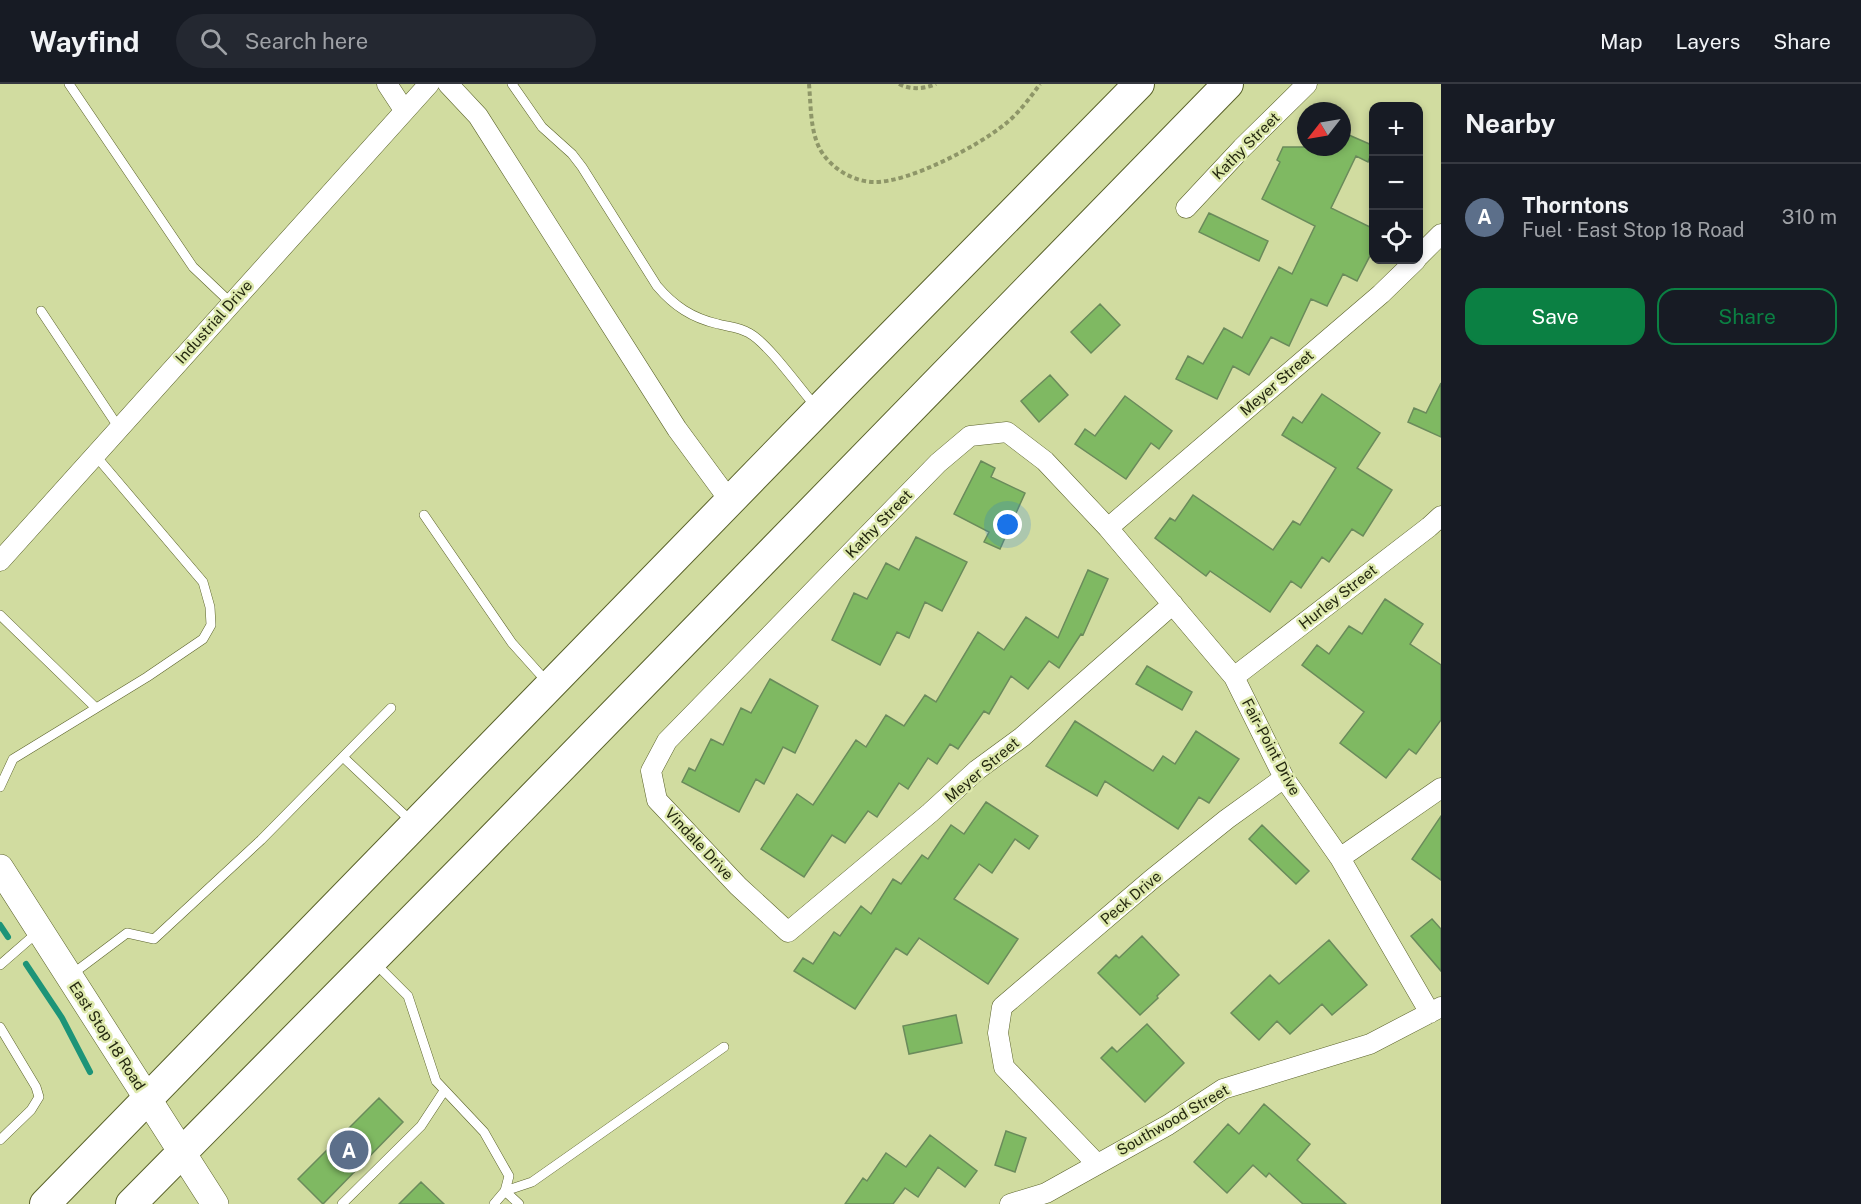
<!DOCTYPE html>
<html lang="en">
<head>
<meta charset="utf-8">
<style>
  :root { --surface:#171b24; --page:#242831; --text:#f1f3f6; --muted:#9ea1a6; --line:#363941; --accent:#0b8043 }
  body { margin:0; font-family:"Public Sans",sans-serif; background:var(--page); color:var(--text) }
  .controls { position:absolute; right:18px; top:18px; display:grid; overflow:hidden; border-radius:12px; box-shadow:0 3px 9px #0003 }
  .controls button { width:54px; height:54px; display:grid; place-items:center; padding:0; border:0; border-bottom:2px solid var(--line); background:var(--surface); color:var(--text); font:30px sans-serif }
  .compass { position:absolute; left:1297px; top:18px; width:54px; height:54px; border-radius:50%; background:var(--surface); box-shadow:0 3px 9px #0003; rotate:239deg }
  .you { position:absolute; left:1008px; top:441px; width:21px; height:21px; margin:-15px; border:4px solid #fff; border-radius:50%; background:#1a73e8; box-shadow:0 0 0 9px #1a73e833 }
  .badge { display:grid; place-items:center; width:39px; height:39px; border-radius:50%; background:var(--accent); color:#fff; font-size:20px; font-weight:700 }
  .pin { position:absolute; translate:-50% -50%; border:3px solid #fff; box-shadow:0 2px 6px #0006 }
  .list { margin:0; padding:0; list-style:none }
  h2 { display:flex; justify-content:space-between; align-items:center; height:78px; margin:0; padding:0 24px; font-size:26px }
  h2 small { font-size:20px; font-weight:400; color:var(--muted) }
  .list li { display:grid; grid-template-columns:39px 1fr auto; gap:18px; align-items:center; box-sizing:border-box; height:108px; padding:0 24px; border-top:2px solid var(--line) }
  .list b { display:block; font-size:22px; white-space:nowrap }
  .list p { margin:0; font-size:20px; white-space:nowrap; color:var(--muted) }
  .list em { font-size:20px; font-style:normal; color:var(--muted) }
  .actions { display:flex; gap:12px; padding:18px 24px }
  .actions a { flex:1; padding:14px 0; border:2px solid var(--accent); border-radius:18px; text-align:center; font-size:21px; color:var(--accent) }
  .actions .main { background:var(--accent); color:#fff }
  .icon { flex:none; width:33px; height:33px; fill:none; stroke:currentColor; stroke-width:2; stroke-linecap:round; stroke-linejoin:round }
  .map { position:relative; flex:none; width:1441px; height:1120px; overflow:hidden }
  header { display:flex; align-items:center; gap:36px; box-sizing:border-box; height:84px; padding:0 30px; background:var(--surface); border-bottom:2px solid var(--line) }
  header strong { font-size:28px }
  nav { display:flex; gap:33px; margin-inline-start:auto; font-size:21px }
  .search { width:420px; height:54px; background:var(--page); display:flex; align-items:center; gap:15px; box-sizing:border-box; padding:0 21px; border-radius:33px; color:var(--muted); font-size:22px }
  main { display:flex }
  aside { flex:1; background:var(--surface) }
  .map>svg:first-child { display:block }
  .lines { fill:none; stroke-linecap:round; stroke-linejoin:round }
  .stream { stroke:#1d9478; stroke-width:6 }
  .building { fill:#7fb962; stroke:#6a8b5b; stroke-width:1.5 }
  .lane-casing { stroke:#5a622a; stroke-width:10 }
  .street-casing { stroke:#5a622a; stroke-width:21 }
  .secondary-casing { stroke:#5a622a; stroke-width:28 }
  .primary-casing { stroke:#5a622a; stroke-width:32 }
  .path { stroke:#8e9668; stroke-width:4; stroke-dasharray:4.5 3; stroke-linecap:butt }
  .lane { stroke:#fff; stroke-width:9 }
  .street { stroke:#fff; stroke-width:20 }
  .secondary { stroke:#fff; stroke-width:27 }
  .primary { stroke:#fff; stroke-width:30 }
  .labels { text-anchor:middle; stroke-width:5; stroke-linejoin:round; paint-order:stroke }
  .street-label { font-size:15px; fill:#242810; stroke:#dee9ad }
</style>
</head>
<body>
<header>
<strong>Wayfind</strong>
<div class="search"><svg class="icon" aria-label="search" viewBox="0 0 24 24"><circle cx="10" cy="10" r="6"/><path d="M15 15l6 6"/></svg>Search here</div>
<nav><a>Map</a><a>Layers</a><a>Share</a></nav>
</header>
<main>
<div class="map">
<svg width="1441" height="1120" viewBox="0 0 1441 1120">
  <rect width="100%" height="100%" fill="#d1dca0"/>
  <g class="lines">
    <path class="stream" d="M0,841L8,853
      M26,880L62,934L90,988"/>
  </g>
  <path class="building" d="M1342,48L1374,62L1368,78L1356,72L1331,124L1374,145V164L1357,197L1343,190L1327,222L1311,215L1289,262L1271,253L1249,291L1233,282L1217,315L1176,295L1188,272L1203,280L1224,244L1242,254L1279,183L1292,190L1315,142L1262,115L1280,78L1277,76L1283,63H1342Z
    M1209,129L1268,157L1259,177L1199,148Z
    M1100,220L1120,241L1091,269L1071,248Z
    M1050,291L1068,311L1039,338L1021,317Z
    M1441,299V353L1408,338L1414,324L1426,329Z
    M1322,310L1380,349L1357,384L1392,406L1363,452L1352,445L1329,478L1322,473L1301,504L1291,497L1270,528L1210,487L1206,492L1155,454L1170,434L1175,437L1193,411L1273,466L1293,437L1300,441L1336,384L1282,351L1293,333L1302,339Z
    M1125,312L1172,347L1159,365L1151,359L1126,395L1075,360L1085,345L1095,352Z
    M981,377L995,384L991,393L1025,409L1000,465L984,458L989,448L954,430Z
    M916,453L967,478L942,527L925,518L909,554L897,548L880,581L832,556L854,509L867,515L886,479L899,486Z
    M1088,486L1108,495L1083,551L1081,550L1059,584L1049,577L1028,605L1011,592L989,630L984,627L958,665L950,660L937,680L928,674L908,705L899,699L877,733L868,727L845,759L832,751L804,793L761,765L797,710L813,721L856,656L866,663L886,631L904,642L925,611L936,618L978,548L1004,566L1026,533L1058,554Z
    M1385,515L1423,540L1410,560L1441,581V636L1416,670L1409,665L1386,694L1340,659L1364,628L1302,581L1317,561L1329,570L1349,542L1362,550Z
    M1147,582L1192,608L1182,626L1136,600Z
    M770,595L818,622L795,669L783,663L764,700L756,695L739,728L682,698L689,684L695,687L711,655L723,661L741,624L751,629Z
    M1075,637L1153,687L1163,672L1175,680L1196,647L1239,675L1209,719L1199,713L1178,745L1105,697L1097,712L1046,682Z
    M986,718L1038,752L1029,765L1015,755L992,789L979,780L954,815L1018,855L988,900L919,854L907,871L896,864L855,925L794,887L803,874L813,880L834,848L840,852L861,822L871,830L893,795L901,800L922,771L928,775L951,741L964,750Z
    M1441,732V796L1412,775Z
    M1262,741L1309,787L1296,800L1249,755Z
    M1432,835L1441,845V887L1411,852Z
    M1142,852L1179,891L1157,912L1158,914L1140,931L1098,889L1116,871L1119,874Z
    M1329,856L1367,901L1332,931L1322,920L1290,950L1277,937L1259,956L1231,929L1270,891L1279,900Z
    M956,931L962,959L909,970L903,942Z
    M1147,940L1184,979L1145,1018L1101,974L1112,963L1117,968Z
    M379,1014L403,1038L323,1120L298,1095Z
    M1264,1020L1310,1060L1297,1076L1346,1120H1303L1269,1089L1266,1093L1253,1081L1227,1109L1194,1078L1228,1040L1239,1050Z
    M1006,1047L1026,1054L1015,1088L995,1081Z
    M930,1051L977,1087L965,1103L938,1083L918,1113L905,1104L893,1120H845L863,1094L867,1097L886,1069L906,1083Z
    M421,1098L444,1120H399Z"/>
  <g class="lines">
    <g class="lane-casing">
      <path id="lane" d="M69,0L193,183L231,219
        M512,0L542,43L572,70L582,83L657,202C674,222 692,234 718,240C729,243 739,243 749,249C768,259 801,306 817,324
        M41,227L119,344
        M424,431L512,559L547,598
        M0,531L96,624
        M343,673L411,737
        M0,703L13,675L147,593L203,555L211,541L210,523L203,498L95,371
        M375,879L408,912L436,997L484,1048L509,1092L505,1107L494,1120
        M0,881L39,847
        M71,891L127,849L154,855L261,756L391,624
        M0,943L36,1003L39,1013L31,1026L0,1056
        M342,1120L421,1042L444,1007
        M519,1120L505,1107L532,1098L724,963"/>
    </g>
    <g class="street-casing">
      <path id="street" d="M387,0L404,26
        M448,0L478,32L677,345L730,417
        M1186,124L1242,64L1307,0
        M1418,173L1441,150
        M1108,444L1381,210L1416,176
        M0,477L429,0
        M1173,520L1022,653L977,686L930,729L788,848L738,802L657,716L651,687L667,657L938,379L970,352L1007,348L1045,377L1108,444L1234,593L1284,694L1340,774L1430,929
        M1234,593L1429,443L1441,432
        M1340,774L1441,704
        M1097,1080L1004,983L998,949L1002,923L1151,796L1227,735L1284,694
        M1010,1120L1046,1109L1168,1041L1223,1005L1370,960L1441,923"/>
    </g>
    <g class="secondary-casing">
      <path id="secondary" d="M0,784L215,1120"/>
    </g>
    <g class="primary-casing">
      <path id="primary" d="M45,1120L842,302L1139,0
        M131,1120L476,771L1228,0"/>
    </g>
    <path class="path" d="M809,0C811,22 810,48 821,67C832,85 854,98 875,98C910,98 976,63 1004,41C1018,30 1030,14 1040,0
      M899,0C911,6 924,5 936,0"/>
    <use href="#lane" class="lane"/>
    <use href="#street" class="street"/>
    <use href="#secondary" class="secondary"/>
    <use href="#primary" class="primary"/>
  </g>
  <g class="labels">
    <g class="street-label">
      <text transform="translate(1246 62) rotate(-45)" y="5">Kathy Street</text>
      <text transform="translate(214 238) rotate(-48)" y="5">Industrial Drive</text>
      <text transform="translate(1277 299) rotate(-41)" y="5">Meyer Street</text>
      <text transform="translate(879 440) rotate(-46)" y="5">Kathy Street</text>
      <text transform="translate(1338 513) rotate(-38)" y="5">Hurley Street</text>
      <text transform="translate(1271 663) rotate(62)" y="5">Fair-Point Drive</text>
      <text transform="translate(982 686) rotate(-40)" y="5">Meyer Street</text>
      <text transform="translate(699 760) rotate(47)" y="5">Vindale Drive</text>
      <text transform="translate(1131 814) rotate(-40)" y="5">Peck Drive</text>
      <text transform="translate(107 952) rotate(57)" y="5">East Stop 18 Road</text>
      <text transform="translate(1173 1036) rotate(-30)" y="5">Southwood Street</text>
    </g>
  </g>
</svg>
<div class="controls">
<button>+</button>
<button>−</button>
<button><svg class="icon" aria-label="locate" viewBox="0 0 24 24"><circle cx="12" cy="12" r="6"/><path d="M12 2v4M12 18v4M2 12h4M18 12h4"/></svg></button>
</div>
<svg class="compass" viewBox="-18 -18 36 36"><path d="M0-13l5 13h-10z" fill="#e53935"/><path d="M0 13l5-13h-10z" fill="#9ea1a6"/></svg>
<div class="you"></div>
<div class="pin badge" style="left:349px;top:1066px;background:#5c6f8a">A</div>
</div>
<aside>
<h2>Nearby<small></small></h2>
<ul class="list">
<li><span class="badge" style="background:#5c6f8a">A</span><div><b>Thorntons</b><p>Fuel · East Stop 18 Road</p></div><em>310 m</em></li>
</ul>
<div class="actions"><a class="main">Save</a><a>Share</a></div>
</aside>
</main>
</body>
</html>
